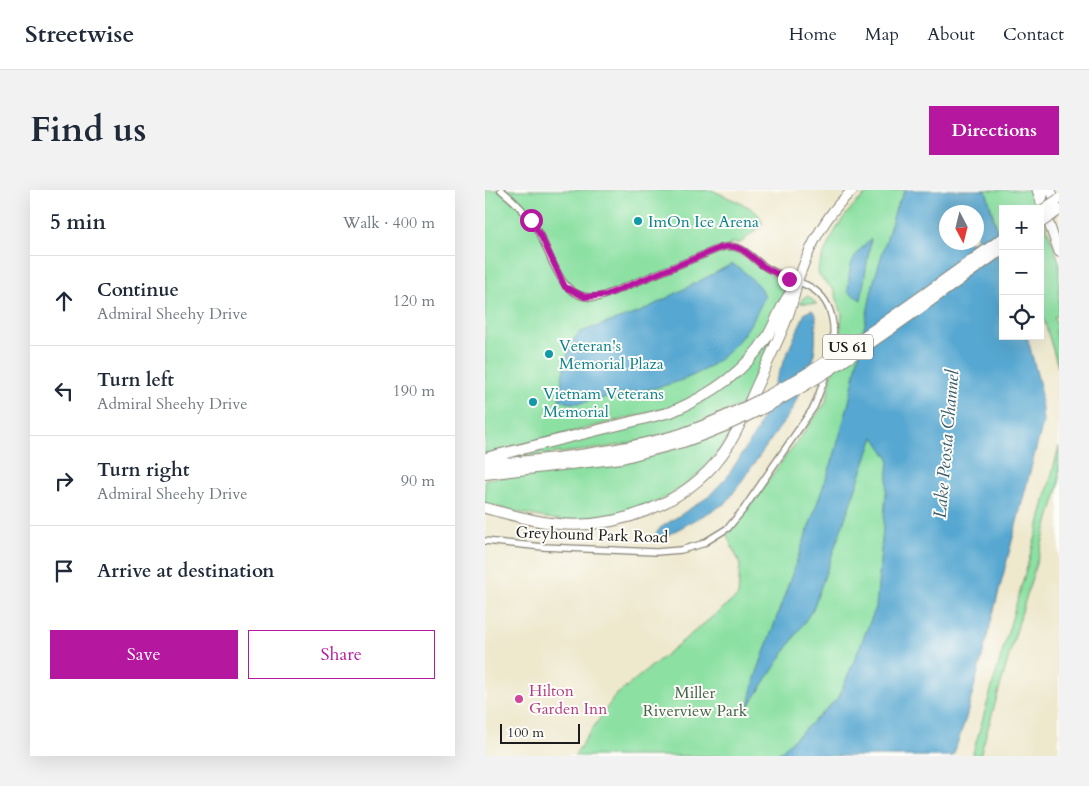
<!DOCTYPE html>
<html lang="en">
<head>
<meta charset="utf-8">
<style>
  :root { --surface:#fff; --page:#f2f2f3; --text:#1f2937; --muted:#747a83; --line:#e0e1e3; --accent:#b5179e }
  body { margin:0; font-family:Cardo,serif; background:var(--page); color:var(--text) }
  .controls { position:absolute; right:15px; top:15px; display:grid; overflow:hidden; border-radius:0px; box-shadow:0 5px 20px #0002 }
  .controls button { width:45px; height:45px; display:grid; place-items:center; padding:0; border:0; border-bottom:1px solid var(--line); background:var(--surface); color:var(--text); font:25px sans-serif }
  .compass { position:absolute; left:454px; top:15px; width:45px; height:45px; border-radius:50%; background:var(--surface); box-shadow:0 5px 20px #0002; rotate:173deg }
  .scale { position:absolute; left:15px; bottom:12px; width:80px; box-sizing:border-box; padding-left:5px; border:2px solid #1c1c1c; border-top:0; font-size:14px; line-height:18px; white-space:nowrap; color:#1c1c1c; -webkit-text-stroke:4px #fdfcf7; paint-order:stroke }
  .stop { position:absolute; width:15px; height:15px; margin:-11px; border:4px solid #b5179e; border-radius:50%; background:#fff }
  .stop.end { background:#b5179e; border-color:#fff; box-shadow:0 1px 5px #0008 }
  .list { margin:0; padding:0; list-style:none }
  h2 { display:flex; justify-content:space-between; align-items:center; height:65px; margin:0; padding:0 20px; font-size:21px }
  h2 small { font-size:16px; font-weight:400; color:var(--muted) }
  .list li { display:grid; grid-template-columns:32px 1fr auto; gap:15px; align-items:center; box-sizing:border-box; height:90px; padding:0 20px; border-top:1px solid var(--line) }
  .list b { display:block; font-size:19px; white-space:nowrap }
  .list p { margin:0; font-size:16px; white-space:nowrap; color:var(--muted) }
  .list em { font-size:16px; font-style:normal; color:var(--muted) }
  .actions { display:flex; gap:10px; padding:15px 20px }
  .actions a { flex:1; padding:11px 0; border:1px solid var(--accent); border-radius:0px; text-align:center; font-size:18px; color:var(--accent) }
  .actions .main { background:var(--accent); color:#fff }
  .icon { flex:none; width:28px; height:28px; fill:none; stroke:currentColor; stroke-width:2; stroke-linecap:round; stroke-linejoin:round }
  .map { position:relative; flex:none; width:574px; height:566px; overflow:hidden; border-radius:0px }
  header { display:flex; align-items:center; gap:30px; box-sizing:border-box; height:70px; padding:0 25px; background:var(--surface); border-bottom:1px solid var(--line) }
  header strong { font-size:24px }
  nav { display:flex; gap:28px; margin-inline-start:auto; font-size:18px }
  .intro { display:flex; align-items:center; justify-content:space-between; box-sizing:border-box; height:120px; padding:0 30px }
  h1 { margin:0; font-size:35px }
  .button { padding:12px 22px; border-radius:0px; background:var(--accent); color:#fff; font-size:18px; font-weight:700 }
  main { display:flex; gap:30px; padding:0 30px }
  aside { flex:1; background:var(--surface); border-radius:0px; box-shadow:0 5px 20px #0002 }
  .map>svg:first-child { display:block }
  .green { fill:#8be0a2; stroke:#547e5f }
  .water { fill:#56a7d1; stroke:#396276; fill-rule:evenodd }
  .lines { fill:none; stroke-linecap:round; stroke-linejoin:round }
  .street-casing { stroke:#858274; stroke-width:8 }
  .secondary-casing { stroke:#858274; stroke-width:11 }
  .highway-casing { stroke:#858274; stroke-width:12 }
  .street { stroke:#fff; stroke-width:5.5 }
  .secondary { stroke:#fff; stroke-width:9 }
  .highway { stroke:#fff; stroke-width:10 }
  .highway-bridge-casing { stroke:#858274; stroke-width:12; stroke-linecap:butt }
  .highway-bridge { stroke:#fff; stroke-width:10 }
  .route { stroke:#b5179e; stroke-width:6 }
  .culture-dot { fill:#0f9aa8; stroke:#fdfcf7; stroke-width:2 }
  .hotel-dot { fill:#d1479c; stroke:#fdfcf7; stroke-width:2 }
  .labels { text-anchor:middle; stroke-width:4; stroke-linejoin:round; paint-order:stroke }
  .shield { fill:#fdfcf7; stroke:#605f5e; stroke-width:1 }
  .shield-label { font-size:15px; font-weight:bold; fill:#1c1c1c }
  .culture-label { font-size:16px; fill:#0d838f; stroke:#fdfcf7; text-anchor:start }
  .street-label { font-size:16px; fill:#1c1c1c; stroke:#fdfcf7 }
  .hotel-label { font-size:16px; fill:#b23c85; stroke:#fdfcf7; text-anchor:start }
  .park-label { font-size:16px; fill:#43614b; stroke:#fdfcf7 }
  .water-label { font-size:18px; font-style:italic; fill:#365b6d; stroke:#fdfcf7 }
</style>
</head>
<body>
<header>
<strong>Streetwise</strong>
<nav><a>Home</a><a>Map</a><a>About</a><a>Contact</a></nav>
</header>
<div class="intro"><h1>Find us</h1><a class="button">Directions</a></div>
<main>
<aside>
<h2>5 min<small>Walk · 400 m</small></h2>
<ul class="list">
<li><svg class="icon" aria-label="ahead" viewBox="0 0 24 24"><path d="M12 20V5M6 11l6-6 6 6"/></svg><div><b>Continue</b><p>Admiral Sheehy Drive</p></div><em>120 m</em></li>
<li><svg class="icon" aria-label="left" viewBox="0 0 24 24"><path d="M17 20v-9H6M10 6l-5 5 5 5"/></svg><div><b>Turn left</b><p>Admiral Sheehy Drive</p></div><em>190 m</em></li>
<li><svg class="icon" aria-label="right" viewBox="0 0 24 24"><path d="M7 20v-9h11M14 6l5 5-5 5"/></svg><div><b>Turn right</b><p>Admiral Sheehy Drive</p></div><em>90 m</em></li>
<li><svg class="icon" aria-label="arrive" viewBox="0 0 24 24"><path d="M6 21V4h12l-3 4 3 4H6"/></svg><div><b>Arrive at destination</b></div></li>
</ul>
<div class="actions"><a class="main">Save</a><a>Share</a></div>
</aside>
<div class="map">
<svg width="574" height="566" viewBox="0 0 574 566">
  <rect width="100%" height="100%" fill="#fdfcf7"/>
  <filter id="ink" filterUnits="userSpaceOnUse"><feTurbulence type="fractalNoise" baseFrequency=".02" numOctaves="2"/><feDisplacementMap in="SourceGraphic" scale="10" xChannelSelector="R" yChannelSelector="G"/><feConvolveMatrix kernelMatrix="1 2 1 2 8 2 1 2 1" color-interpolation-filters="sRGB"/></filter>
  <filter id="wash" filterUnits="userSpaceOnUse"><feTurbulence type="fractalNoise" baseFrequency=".0096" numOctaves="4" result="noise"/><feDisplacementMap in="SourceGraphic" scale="20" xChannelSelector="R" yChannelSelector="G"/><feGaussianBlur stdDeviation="1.12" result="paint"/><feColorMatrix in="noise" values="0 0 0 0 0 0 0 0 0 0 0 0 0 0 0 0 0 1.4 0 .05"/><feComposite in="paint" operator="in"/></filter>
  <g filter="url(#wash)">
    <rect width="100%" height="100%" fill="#eee8cd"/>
    <path class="green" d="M0,0H227L264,17L273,24L278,33C274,39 262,47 256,53H244L249,60L252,61L251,63L297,92L299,103L291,122L271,155L250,178L229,195L194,215L0,264Z
      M387,0H420L411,18L393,213L424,327L377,492L312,566H89L130,506L253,406L255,374L242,346L341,212L354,151L357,124L349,100L334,86C332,79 334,77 336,71C347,43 361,18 387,0Z
      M501,0H548L555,19H518V62Z
      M555,20L574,71V125L569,127L573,139L570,140L574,155V180L559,130L555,131Z
      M323,106L332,114L315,113L318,108Z
      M295,134L261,213C229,226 197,240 163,249C120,260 74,263 29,267L221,210Z
      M248,239C219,288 181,316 125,327C108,330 92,332 75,330C50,327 25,320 0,314V289C87,280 166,273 248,239Z
      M574,256V295L496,562L495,566H487L552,342Z"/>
    <path class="water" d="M420,0H501L518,62V146H542L555,196L558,232L481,528L468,566H291L354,507L391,417L404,269L389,247L328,419L264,516L270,488L349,266L364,212L388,94L411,18ZM462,22H492V52H462Z
      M386,49L376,110L363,102C364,75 365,68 386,49Z
      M247,74C258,79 276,96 280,106C249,176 207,194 136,204C122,207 109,211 95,213H84L74,209C75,193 83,151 95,142L155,122Z
      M327,120L331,125L330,157L328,170L307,220L241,313L179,347L172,346L171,344L175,338L223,307L242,287L272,241L291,189L320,123Z"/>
  </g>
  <g filter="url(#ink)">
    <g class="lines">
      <g class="street-casing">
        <path id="street" d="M16,0C30,11 43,25 52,40C69,68 74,113 115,107L235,58C257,51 265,68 282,78C294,85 308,89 321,95C351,109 351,141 346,169
          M0,351L58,357L171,362L196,360L217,354L243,338L258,320L329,217L342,183"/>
      </g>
      <g class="secondary-casing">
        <path id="secondary" d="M552,0L574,62
          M566,0L572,17
          M311,96C322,62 340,24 368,0"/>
      </g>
      <g class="highway-casing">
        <path id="highway" d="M556,11L559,0
          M0,268L186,222C224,206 259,183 282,147C291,133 295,115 306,103
          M0,275C66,269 131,263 196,244
          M0,284L137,268L198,252
          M0,318C24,324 49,332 74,334C133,339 200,314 236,266C253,244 262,216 274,191C287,161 305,129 311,96"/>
      </g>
      <use href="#street" class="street"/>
      <use href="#secondary" class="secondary"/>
      <use href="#highway" class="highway"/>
      <g class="highway-bridge-casing">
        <path id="highway-bridge" d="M555,22L574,9
          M555,33L574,20
          M196,244C316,202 415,120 518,48
          M198,252C317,213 416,130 518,59"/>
      </g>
      <use href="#highway-bridge" class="highway-bridge"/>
    </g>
  </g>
  <g class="lines" filter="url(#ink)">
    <path class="route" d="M46,30L57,48L80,97L100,107L121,105L235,58C256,52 263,65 278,76C286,81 295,85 304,89"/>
  </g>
  <g class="culture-dot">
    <circle cx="153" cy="31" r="5"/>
    <circle cx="64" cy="164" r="5"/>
    <circle cx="48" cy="212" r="5"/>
  </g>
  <circle class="hotel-dot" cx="34" cy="509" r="5"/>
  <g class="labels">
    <rect class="shield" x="338" y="144.5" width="50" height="25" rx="4"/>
    <g class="shield-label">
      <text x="363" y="162">US 61</text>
    </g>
    <g class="culture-label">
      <text x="163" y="37">ImOn Ice Arena</text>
      <text x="74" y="161">Veteran's<tspan x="74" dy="18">Memorial Plaza</tspan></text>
      <text x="58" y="209">Vietnam Veterans<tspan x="58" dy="18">Memorial</tspan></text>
    </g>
    <g class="street-label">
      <text transform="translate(107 344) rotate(2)" y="6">Greyhound Park Road</text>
    </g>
    <g class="hotel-label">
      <text x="44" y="506">Hilton<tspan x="44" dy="18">Garden Inn</tspan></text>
    </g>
    <g class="park-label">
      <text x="210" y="508">Miller<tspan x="210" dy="18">Riverview Park</tspan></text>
    </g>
    <g class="water-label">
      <text transform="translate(461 254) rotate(-85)" y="6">Lake Peosta Channel</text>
    </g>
  </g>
</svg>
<div class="controls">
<button>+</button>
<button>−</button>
<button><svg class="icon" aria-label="locate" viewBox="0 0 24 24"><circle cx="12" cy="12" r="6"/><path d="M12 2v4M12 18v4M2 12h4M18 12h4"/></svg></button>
</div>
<svg class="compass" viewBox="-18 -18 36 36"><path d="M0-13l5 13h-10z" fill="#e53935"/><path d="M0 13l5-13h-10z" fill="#747a83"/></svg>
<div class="scale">100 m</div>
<div class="stop" style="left:46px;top:30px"></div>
<div class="stop end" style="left:304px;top:89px"></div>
</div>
</main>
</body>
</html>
